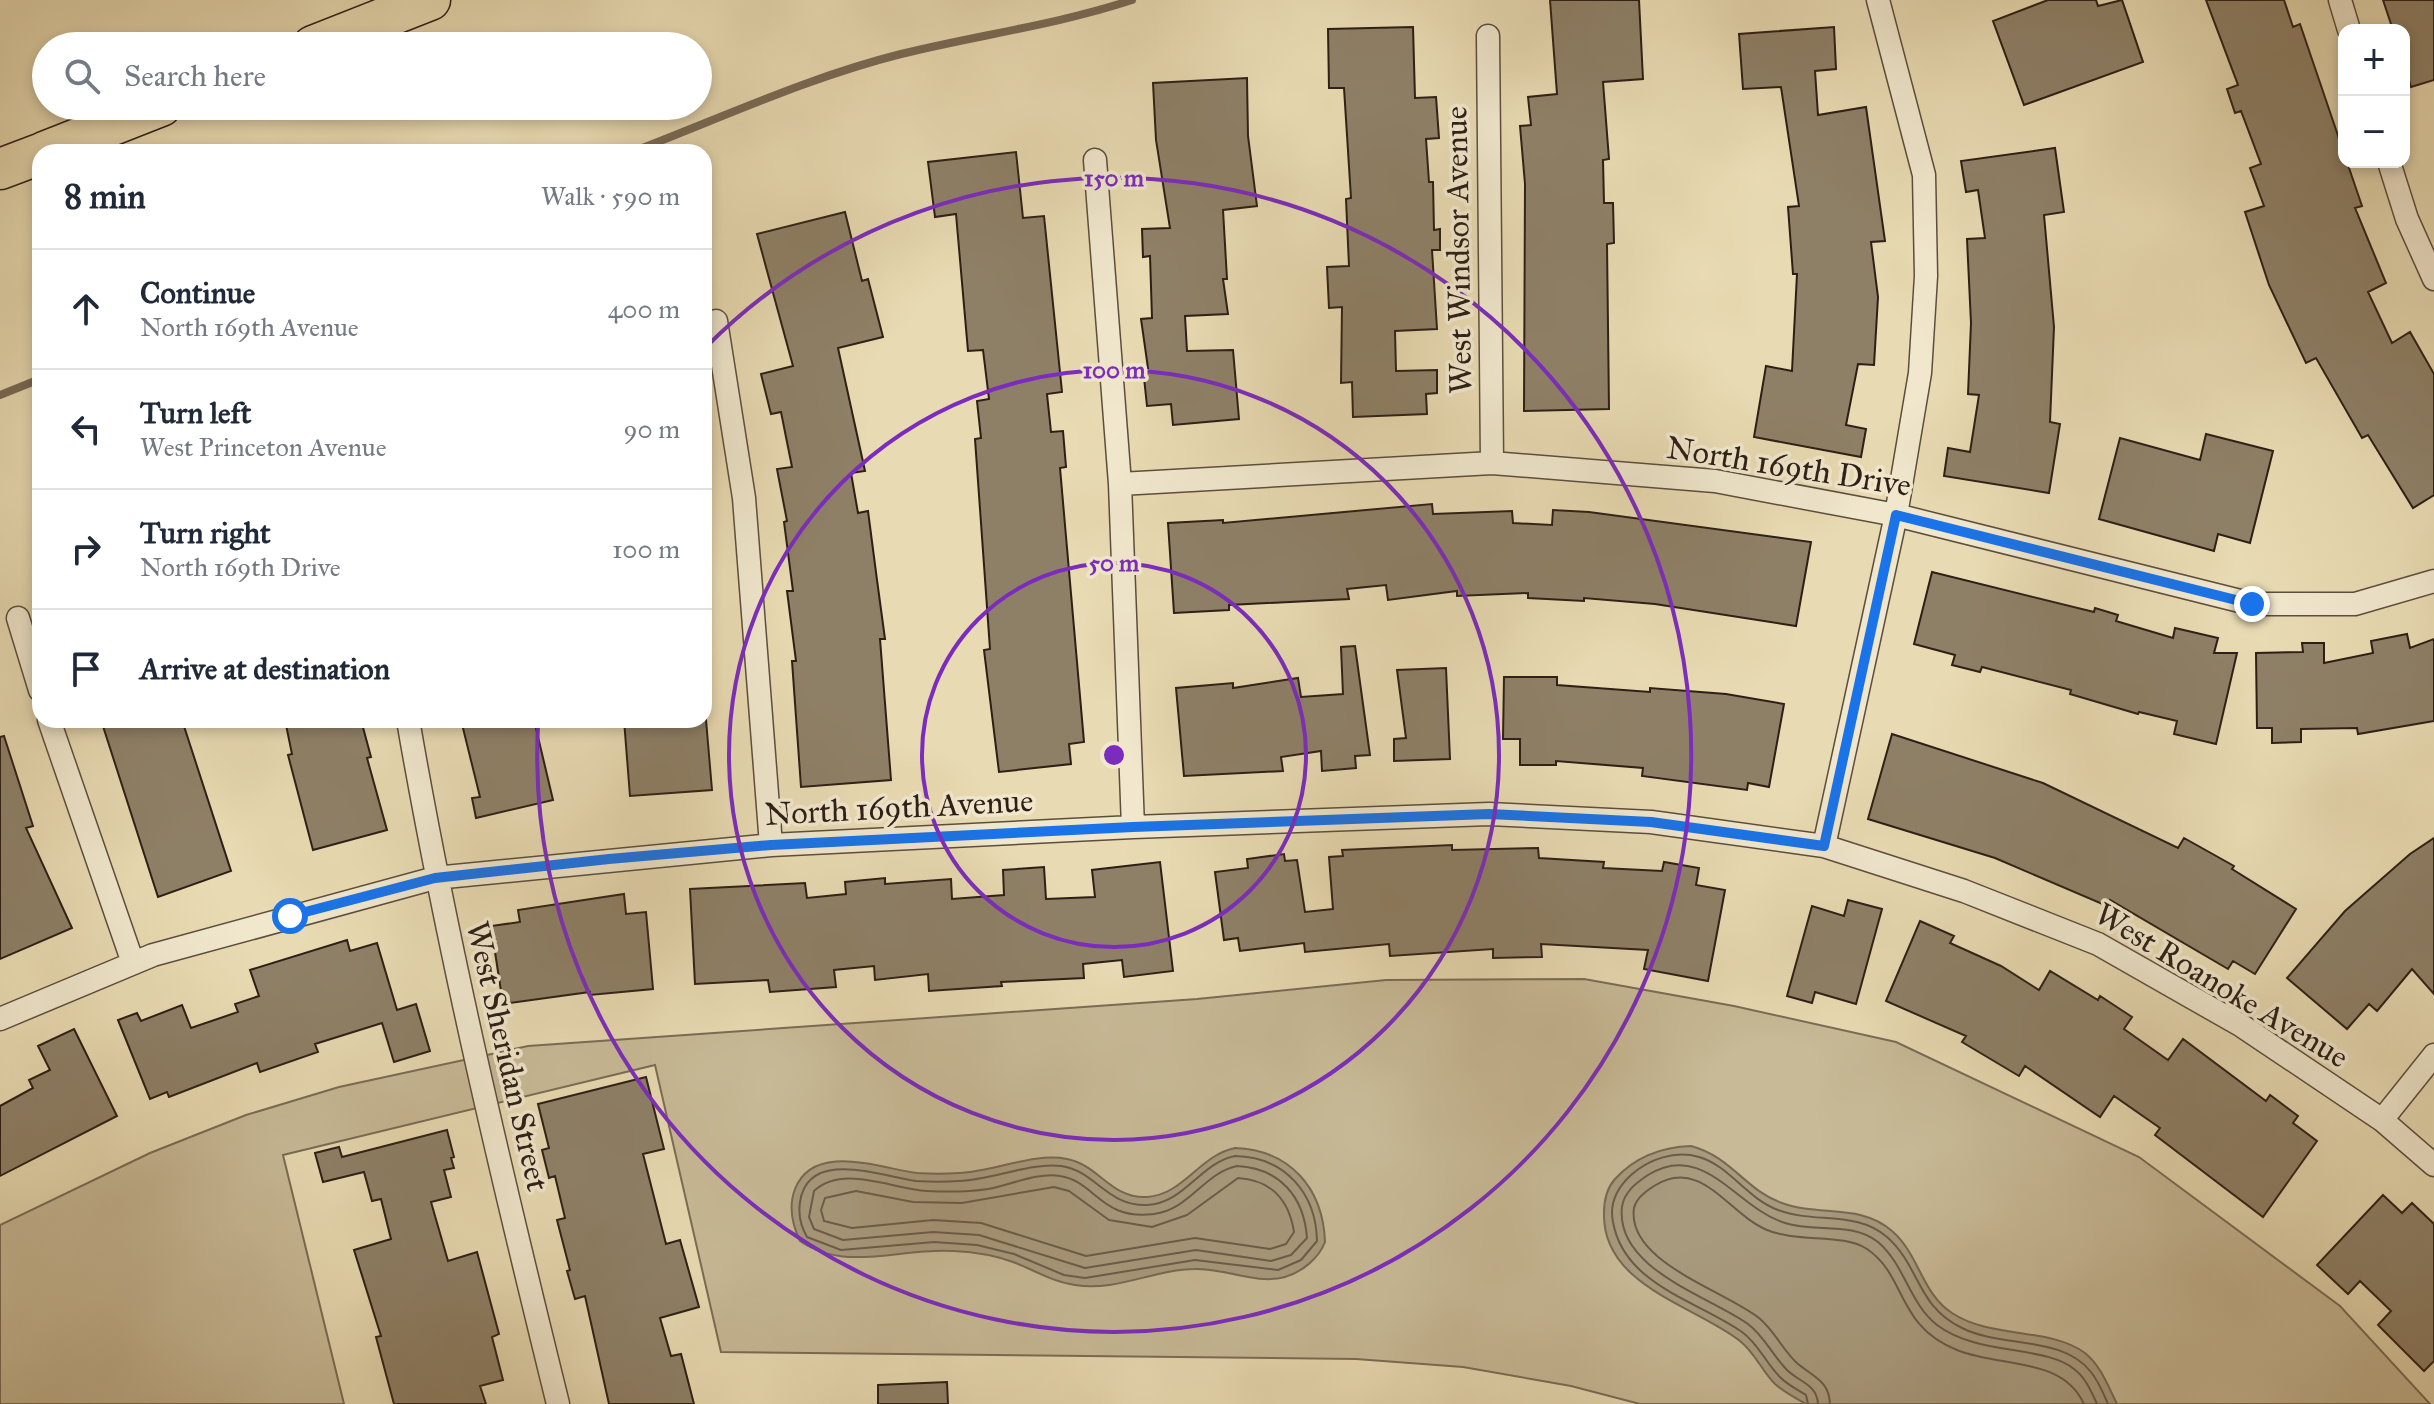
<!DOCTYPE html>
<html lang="en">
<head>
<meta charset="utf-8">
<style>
  :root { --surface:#fff; --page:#f2f2f3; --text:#1f2937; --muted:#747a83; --line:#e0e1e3 }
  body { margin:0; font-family:"IM FELL Great Primer",serif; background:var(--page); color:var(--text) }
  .controls { position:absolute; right:24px; top:24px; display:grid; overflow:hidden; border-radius:16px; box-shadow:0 4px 12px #0003 }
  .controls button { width:72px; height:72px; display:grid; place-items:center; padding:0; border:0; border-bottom:2px solid var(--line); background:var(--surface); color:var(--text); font:40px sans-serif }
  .stop { position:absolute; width:24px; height:24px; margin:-18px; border:6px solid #1a73e8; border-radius:50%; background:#fff }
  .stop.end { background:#1a73e8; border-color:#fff; box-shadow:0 2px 8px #0008 }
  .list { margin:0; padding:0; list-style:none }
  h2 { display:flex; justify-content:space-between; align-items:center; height:104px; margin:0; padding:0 32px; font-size:34px }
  h2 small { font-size:26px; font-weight:400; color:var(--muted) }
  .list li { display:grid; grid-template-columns:52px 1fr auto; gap:24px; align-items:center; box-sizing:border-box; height:120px; padding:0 32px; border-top:2px solid var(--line) }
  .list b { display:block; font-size:30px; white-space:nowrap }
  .list p { margin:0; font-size:26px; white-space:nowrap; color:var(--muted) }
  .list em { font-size:26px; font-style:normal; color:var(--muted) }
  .icon { flex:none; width:44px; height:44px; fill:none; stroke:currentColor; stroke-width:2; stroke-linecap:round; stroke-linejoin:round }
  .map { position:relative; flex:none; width:2434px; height:1404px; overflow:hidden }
  .search { position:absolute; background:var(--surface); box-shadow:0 4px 12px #0003; left:32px; top:32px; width:680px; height:88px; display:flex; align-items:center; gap:20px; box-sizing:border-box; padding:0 28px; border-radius:44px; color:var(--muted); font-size:30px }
  .panel { position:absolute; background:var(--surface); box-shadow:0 4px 12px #0003; left:32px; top:144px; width:680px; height:584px; border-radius:24px }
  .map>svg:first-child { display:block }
  .green { fill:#c8ba97; stroke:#7a6c56; stroke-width:2 }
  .water { fill:#a89a7d; stroke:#776954; stroke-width:2 }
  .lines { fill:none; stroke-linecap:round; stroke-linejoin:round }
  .shore { stroke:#6a5c4a; stroke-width:2 }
  .stream { stroke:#776954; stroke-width:8 }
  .building { fill:#8e8067; stroke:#2d1f16; stroke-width:2 }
  .minor-casing { stroke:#5c4e3d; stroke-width:25 }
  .motorway-casing { stroke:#2d1f16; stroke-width:43 }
  .minor { stroke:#f0e7cd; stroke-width:22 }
  .motorway { stroke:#e8dab2; stroke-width:40 }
  .route { stroke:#1a73e8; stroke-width:10 }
  .ring { fill:none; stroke:#7b2cbf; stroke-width:4 }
  .labels { text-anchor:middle; stroke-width:7; stroke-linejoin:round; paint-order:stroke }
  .street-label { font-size:32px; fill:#2d1f16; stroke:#f0e7cd }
  .centre { fill:#7b2cbf; stroke:#f0e7cd; stroke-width:4 }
  .ring-label { font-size:24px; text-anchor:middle; font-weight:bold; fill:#7b2cbf; stroke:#f0e7cd; stroke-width:7; stroke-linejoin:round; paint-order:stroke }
</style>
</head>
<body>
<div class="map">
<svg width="2434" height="1404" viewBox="0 0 2434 1404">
  <rect width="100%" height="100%" fill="#e8dab2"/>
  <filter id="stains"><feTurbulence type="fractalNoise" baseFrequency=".0025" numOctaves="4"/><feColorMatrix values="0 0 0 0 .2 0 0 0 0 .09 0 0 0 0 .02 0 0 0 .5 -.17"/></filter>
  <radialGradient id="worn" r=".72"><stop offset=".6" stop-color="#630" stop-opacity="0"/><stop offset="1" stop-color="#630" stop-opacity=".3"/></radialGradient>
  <path class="green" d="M1584,979L1734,1006L1896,1042L2139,1157L2340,1306L2430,1404H1640L1571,1386L1463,1367L1356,1359L721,1352L655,1065L283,1155L344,1404H0V1225L150,1153L246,1115L339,1087L528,1046L1197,999L1386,980Z"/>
  <path class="water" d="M1691,1146C1732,1157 1745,1190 1782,1203C1819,1217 1860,1203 1892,1231C1919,1254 1922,1294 1952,1313C1991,1339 2050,1327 2085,1353C2101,1366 2108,1386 2117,1404H1806C1795,1398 1784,1392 1775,1384C1762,1371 1755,1353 1740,1341C1696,1306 1602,1286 1604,1213C1604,1201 1606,1189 1615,1179C1636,1156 1661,1147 1691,1146Z
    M1235,1148C1290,1150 1323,1188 1325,1242C1319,1258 1302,1272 1285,1277C1256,1285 1225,1268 1195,1269C1155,1269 1116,1292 1075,1285C1053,1282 1034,1270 1013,1262C994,1255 974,1252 954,1251C901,1247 846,1273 800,1241C792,1224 788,1207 795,1189C814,1141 882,1169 917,1173C931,1174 945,1174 959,1173C994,1172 1033,1152 1067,1159C1099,1165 1111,1199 1147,1197C1183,1195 1200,1155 1235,1148Z"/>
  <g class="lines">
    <path class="shore" d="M1235,1156C1285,1157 1316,1193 1317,1241L1301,1260L1278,1270L1195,1260L1085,1278L1064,1275L1014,1254L977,1245L934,1242L841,1250L807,1237C800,1225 798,1215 800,1202C808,1147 884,1177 916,1181C931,1182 945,1182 959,1181C991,1180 1032,1162 1061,1166C1096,1171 1106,1206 1147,1205C1185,1203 1200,1163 1235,1156Z
      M1237,1166C1279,1168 1304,1196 1307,1238L1291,1255L1271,1261L1196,1250L1085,1268L979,1235L933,1232L843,1240L814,1229L809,1217L814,1191C843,1164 892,1189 927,1191C947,1192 968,1192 988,1189C1010,1185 1038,1172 1060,1176C1095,1181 1101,1221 1154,1214C1189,1210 1204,1173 1237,1166Z
      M1238,1178C1271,1180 1289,1200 1294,1232L1286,1244L1270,1249L1195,1238L1086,1256L981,1223L933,1220L852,1228L824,1221L821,1210L825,1198L856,1191L913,1202L962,1203L1054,1187L1069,1191L1109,1220L1152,1227L1187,1215Z
      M1808,1404L1806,1395C1798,1390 1788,1385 1781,1378C1766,1364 1759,1344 1742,1332C1698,1301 1624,1285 1613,1222C1609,1203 1617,1188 1631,1175C1649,1159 1675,1150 1699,1157C1730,1166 1746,1198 1778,1210C1814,1224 1856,1210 1887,1237C1920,1266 1917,1307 1962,1328C2002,1348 2062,1335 2091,1372C2099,1382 2103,1393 2108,1404
      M1818,1404C1817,1384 1799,1382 1787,1370C1773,1356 1765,1337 1748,1324C1709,1296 1615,1269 1622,1207C1624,1192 1636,1183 1648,1175C1704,1140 1736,1208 1785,1223C1815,1233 1851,1221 1878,1242C1905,1265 1909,1303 1937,1325C1978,1356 2045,1345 2074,1369C2086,1378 2091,1391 2097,1404
      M1830,1404C1829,1381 1814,1377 1798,1364C1783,1351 1775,1331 1759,1318C1726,1291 1626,1262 1634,1208C1636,1198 1646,1191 1654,1186C1701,1156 1727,1213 1767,1230C1798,1243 1843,1233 1867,1249C1907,1276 1896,1326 1957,1350C2001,1368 2062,1356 2084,1404"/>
    <path class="stream" d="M632,152C721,118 809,77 901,54C978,35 1056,25 1132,0
      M0,395L40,379"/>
  </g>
  <path class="building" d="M1550,0H1639L1643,79L1603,82L1609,159L1603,160L1604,203H1613L1614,243L1607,244L1609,409L1524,411L1525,184L1520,126L1531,125L1528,97L1557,94Z
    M2048,0H2096L2098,6L2122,0L2143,62L2024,105L1993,21Z
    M2206,0H2284L2293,27L2300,24L2362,206L2355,208L2386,283L2368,292L2392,343L2410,332L2434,374V495L2413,508L2368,435L2362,438L2316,358L2306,363L2269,285L2245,212L2264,206L2250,168L2261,164L2241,111L2235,113L2227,89L2238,85Z
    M2383,0H2434V80L2411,87L2404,64V30H2393Z
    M1413,27L1415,98L1436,97L1439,138L1426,139L1429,182H1433L1434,230L1440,229V250H1432L1437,329L1395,331L1396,371L1437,370V393L1426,394L1427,414L1353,417L1352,382L1341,383L1342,307L1329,308L1327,267L1349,266L1346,199L1351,198L1344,88H1329L1328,29Z
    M1834,27L1836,69L1815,71L1818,115L1866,107L1885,241L1871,242L1878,297L1874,365L1858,364L1846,425L1866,429L1861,457L1754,437L1766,366L1792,371L1797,274H1793L1788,207L1799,206L1781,87L1743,89L1739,34Z
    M1247,78L1248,136L1257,206L1223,210L1227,279H1223L1228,314L1185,316L1187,351L1233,350L1239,419L1173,425L1171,404L1147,406L1143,368H1148L1141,319L1152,318L1150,256L1143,257L1142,229L1170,228L1156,140L1153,83Z
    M2055,148L2064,212L2044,215L2054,327L2050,422L2060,424L2049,493L1944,476L1948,448L1970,452L1979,395L1968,394L1971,323L1967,239L1985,238L1978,190L1966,192L1961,161Z
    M1016,152L1023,218L1044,216L1062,392L1047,394L1051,432L1063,431L1066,467L1060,468L1084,742L1069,744L1071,764L999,772L984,650L990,649L975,439L981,438L977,401L989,399L983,350L968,351L956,214L935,217L928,162Z
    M845,212L862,281L868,279L883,337L838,348L865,471L851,473L858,513L868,511L877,580L885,639H880L891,780L801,787L792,661H796L787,591H793L784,522L787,521L777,469L792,467L781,412L771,414L761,374L793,366L757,234Z
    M2206,434L2273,451L2250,543L2218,534L2214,551L2099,519L2120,438L2200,460Z
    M1432,504L1433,514L1512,511L1513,523L1552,525L1553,510L1589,512L1811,542L1796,626L1655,604L1584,598V601L1528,598V593L1457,596V591L1388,600L1386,585L1347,589L1349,599L1229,605V610L1174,613L1168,523L1223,520V523Z
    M1932,572L2094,612L2095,608L2118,615L2116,621L2173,638L2175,628L2218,638L2214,653H2237L2216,744L2174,734L2177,721L2139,712L2138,714L2070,694L2071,690L1982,667L1980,672L1952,665L1955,655L1914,644Z
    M2407,634L2410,648L2434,639V721L2358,734L2357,728L2301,729V742L2272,743V728H2257L2256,653L2303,652L2302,643H2324V663L2373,653L2371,641Z
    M1355,646L1370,755L1355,756L1356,768L1322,771L1321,751L1281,757L1283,771L1184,776L1176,688L1233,683V688L1298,678L1301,697L1343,694L1341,647Z
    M1446,668L1450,759L1394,761V739L1406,738L1397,670Z
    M1504,677H1557V685L1650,692V688L1726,694L1784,704L1769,787L1748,783L1747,790L1642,776L1643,768L1556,761V765H1520V739H1503Z
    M101,720H182L231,871L158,897Z
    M285,720H361L371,757L367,758L387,830L313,850L288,755L292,754Z
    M461,720H534L553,800L476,818L472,798L480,797Z
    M624,720H706L712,790L630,796Z
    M1892,734L2043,783L2178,848L2184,838L2234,866L2232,869L2296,909L2255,974L2233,961L2228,969L2110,900L2107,906L1995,858L1868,819Z
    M4,736L33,826L26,828L72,928L0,959V737Z
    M2434,838V994L2412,969L2377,1011L2369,1004L2347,1029L2287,978L2345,911L2410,854Z
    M1452,845V850L1538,848L1539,858L1604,862L1603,868L1662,871L1664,862L1699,868L1696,885L1725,890L1708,981L1644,969L1648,950L1541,944L1542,957L1493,958V949L1390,956L1389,944L1305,952L1304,943L1240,951L1238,938L1224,940L1215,872L1248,868L1247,859L1284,854L1285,861L1297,860L1305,912L1333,909L1329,857L1343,856L1342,850Z
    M1160,862L1173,971L1124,977L1122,960L1083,964L1084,978L1001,982L1002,986L929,991L928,974L875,980L874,966L834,970L836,987L770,992L768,980L695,984L690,889L805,883L807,898L846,894L845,882L885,878V884L951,879L952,899L1004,895L1003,870L1044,867L1046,899L1095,897L1092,870Z
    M624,894L626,914L646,912L653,989L590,995V992L503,1004L491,926L520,922L518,910Z
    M1848,900L1882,909L1856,1004L1815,992L1812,1003L1787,996L1812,906L1844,916Z
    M1920,921L1954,936L1950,943L2001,966L2039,990L2050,971L2098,1000L2100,996L2132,1017L2124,1029L2168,1060L2183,1039L2266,1101L2270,1095L2298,1116L2293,1123L2317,1141L2263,1217L2155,1135L2160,1128L2114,1096L2100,1117L2025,1066L2019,1076L1962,1042L1966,1036L1886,1001Z
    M347,940L350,951L377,943L397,1010L416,1004L430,1051L394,1062L382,1023L315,1044L318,1052L260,1072L257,1063L169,1097L167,1092L150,1099L118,1020L137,1013L141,1021L182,1005L191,1028L238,1012L235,1004L259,996L250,970Z
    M74,1029L117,1116L0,1176V1106L33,1088L29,1080L50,1070L38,1046Z
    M646,1077L664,1149L643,1154L666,1244L680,1240L699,1307L660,1318L671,1356L681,1354L694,1404H609L585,1296L575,1299L567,1271L570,1270L557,1220L565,1218L555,1176L549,1178L542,1150L549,1148L538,1104Z
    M447,1130L454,1157L451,1158L454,1168L444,1170L451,1197L431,1202L448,1261L477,1252L499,1334L492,1337L503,1380L480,1386L486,1404H394L376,1337L381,1336L354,1250L391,1239L381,1199L372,1201L364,1172L323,1182L315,1153L339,1147L342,1157Z
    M2383,1195L2402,1213L2412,1203L2434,1224V1361L2424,1371L2378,1325L2391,1311L2360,1281L2348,1294L2317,1265Z
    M947,1382L948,1404H878V1385Z"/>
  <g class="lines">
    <g class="minor-casing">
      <path id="minor" d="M2340,0L2349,30
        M1488,36L1492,463
        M1095,160L1120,484L1133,827
        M2389,162L2407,219L2434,279
        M716,321L744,498L771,845
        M1120,484L1492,463L1715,481L1896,515L2252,604H2355L2434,581
        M18,618L40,690
        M49,720L133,963
        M408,720C448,951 502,1177 558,1404
        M1824,846L1896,515L1920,373L1926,276L1924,175L1878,0
        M0,1019L153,955L435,878L771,845L1133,827L1489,814L1651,822L1824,846L1964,891L2098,944L2242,1026L2382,1120L2434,1165
        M2382,1120L2434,1055"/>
    </g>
    <g class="motorway-casing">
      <path id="motorway" d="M313,46L430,0
        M44,152L161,106
        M0,169L40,154"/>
    </g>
    <use href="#minor" class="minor"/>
    <use href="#motorway" class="motorway"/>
  </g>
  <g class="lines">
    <path class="route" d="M290,916L435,878L609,859L771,845L1133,827L1489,814L1651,822L1824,846L1896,515L2252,604"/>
  </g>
  <g class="ring">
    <circle cx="1114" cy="755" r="192"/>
    <circle cx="1114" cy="755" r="385"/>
    <path d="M706 347A577 577 0 1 1 538 725"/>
  </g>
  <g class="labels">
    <g class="street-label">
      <text transform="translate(1458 250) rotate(-91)" y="11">West Windsor Avenue</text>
      <text transform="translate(1789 466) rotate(9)" y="11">North 169th Drive</text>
      <text transform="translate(899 807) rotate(-3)" y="11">North 169th Avenue</text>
      <text transform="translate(2222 985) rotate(31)" y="11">West Roanoke Avenue</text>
      <text transform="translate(508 1056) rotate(77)" y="11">West Sheridan Street</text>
    </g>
  </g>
  <circle cx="1114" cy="755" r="12" class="centre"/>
  <g class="ring-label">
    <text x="1114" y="186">150 m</text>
    <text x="1114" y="378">100 m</text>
    <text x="1114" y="571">50 m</text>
  </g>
  <rect width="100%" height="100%" filter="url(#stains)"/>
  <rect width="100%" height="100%" fill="url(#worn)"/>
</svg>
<div class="controls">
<button>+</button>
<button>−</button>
</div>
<div class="stop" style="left:290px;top:916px"></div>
<div class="stop end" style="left:2252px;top:604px"></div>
<div class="search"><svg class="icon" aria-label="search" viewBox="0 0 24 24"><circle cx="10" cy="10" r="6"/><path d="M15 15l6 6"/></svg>Search here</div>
<section class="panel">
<h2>8 min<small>Walk · 590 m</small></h2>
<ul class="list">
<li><svg class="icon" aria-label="ahead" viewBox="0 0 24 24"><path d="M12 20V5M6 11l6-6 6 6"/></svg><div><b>Continue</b><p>North 169th Avenue</p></div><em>400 m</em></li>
<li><svg class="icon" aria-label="left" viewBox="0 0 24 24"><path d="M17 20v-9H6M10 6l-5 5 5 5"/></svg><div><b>Turn left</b><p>West Princeton Avenue</p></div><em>90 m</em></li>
<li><svg class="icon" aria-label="right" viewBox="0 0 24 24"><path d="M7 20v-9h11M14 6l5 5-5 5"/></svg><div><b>Turn right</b><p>North 169th Drive</p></div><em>100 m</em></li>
<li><svg class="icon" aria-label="arrive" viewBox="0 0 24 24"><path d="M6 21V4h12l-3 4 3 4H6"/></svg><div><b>Arrive at destination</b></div></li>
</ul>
</section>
</div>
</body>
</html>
